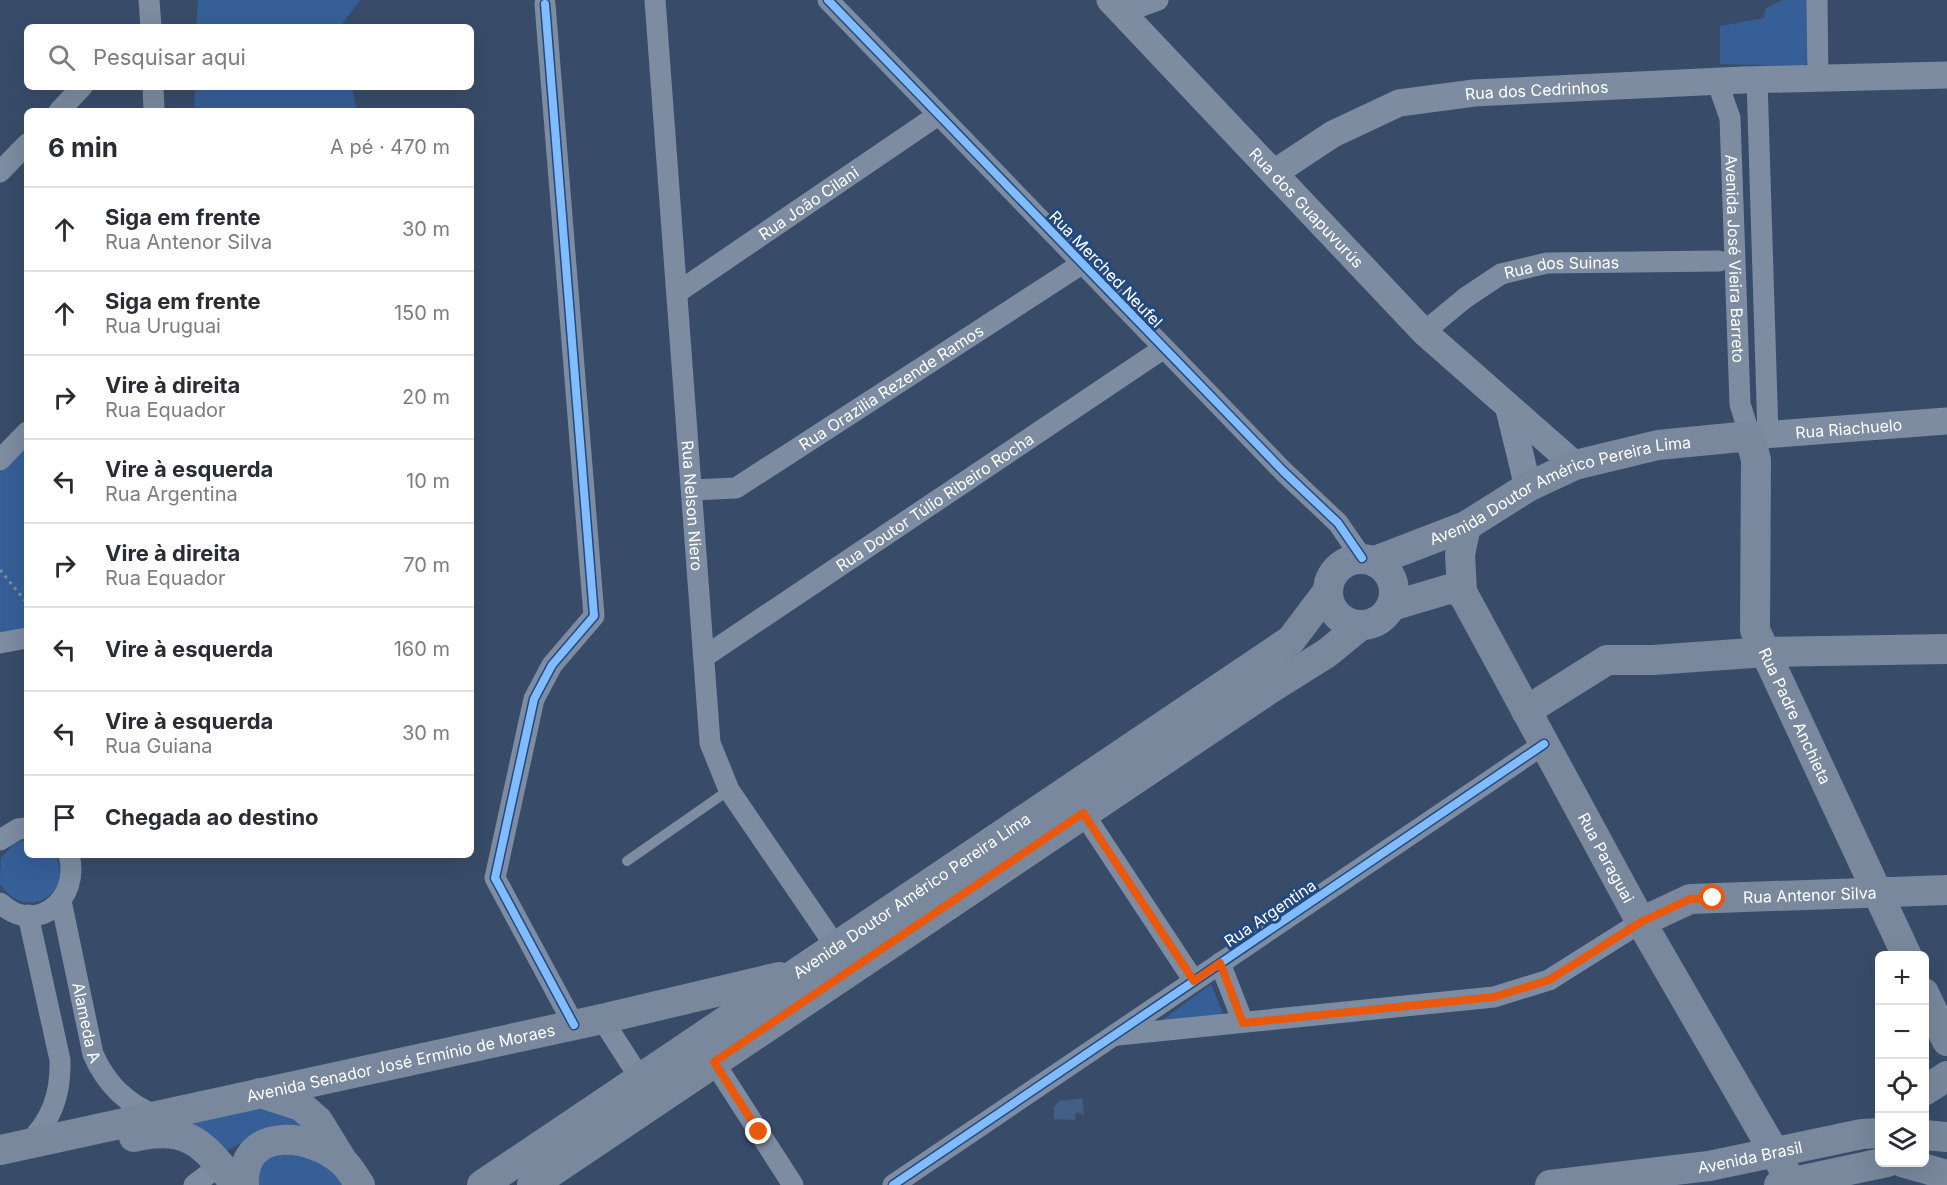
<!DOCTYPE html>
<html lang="pt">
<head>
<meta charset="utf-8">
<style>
  :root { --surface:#fff; --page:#f7f7f7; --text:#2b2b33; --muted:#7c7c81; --line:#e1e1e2 }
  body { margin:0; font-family:Inter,sans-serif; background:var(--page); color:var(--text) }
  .controls { position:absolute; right:18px; bottom:18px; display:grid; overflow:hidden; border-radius:9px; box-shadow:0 6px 24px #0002 }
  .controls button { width:54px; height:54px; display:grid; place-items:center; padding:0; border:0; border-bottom:2px solid var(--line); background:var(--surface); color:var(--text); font:30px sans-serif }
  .stop { position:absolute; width:18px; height:18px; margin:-14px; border:4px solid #ea580c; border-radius:50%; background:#fff }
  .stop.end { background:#ea580c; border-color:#fff; box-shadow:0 2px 6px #0008 }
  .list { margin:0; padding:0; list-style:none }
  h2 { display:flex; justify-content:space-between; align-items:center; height:78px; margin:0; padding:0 24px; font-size:26px }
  h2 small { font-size:20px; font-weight:400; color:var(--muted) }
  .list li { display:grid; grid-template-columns:39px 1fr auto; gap:18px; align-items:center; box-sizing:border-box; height:84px; padding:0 24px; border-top:2px solid var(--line) }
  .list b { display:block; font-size:22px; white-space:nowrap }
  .list p { margin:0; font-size:20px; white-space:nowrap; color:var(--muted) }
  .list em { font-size:20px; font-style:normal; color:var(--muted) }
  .icon { flex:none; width:33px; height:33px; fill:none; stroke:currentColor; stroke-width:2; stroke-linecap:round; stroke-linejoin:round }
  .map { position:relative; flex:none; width:1947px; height:1185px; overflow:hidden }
  .search { position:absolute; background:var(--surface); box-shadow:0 6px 24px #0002; left:24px; top:24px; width:450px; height:66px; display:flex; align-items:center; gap:15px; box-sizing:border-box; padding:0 21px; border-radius:9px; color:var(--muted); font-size:22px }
  .panel { position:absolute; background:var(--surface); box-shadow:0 6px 24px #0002; left:24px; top:108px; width:450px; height:750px; border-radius:9px }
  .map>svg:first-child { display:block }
  .green { fill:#365f97 }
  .water { fill:#425e85 }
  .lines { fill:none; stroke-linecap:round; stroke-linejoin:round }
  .path { stroke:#7d8ca1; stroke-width:3; stroke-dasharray:3 4.5; stroke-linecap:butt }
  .service { stroke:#7d8ca1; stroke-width:10 }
  .minor { stroke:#7d8ca1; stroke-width:21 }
  .tertiary { stroke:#7d8ca1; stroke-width:27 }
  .secondary { stroke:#79889d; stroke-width:30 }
  .cycleway-casing { stroke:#224980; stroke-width:11 }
  .cycleway { stroke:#80bcff; stroke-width:8 }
  .route { stroke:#ea580c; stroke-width:8 }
  .labels { text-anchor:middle; stroke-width:6; stroke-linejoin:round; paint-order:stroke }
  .street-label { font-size:16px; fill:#fff; stroke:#224980 }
</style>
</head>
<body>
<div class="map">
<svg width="1947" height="1185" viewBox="0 0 1947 1185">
  <rect width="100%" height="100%" fill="#384c6a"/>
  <path class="green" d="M198,0H360L340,27H196Z
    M1783,0H1808V62L1803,66L1720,64V26L1764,18L1766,8Z
    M195,87H352L357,111H194Z
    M27,444V627L0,633V472Z
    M21,841H27V855H55C77,892 25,924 0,884L1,858L13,845Z
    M1211,984L1225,1019L1160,1022Z
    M240,1105L285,1108L316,1132L261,1133L226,1151C206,1130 197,1125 168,1123Z
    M285,1145L331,1168L343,1185H253L254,1162Z"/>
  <path class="water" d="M1082,1098L1084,1115L1076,1112L1075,1120L1054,1119V1107L1059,1101Z"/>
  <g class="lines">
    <path class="path" d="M0,570L27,603"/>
    <path class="service" d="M627,861L729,790"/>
    <g class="minor">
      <path d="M149,0L151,27"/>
      <path id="s1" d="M655,0L710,743L729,790L843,957"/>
      <path d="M828,0L1283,471L1338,523L1362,558"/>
      <path d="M1817,0L1818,78"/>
      <path d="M545,4L594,616L552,665L534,699L495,878L574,1025"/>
      <path d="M1122,13L1158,0"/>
      <path d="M1757,80L1768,435"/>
      <path id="s2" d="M1717,81L1730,118L1740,404L1750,436"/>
      <path d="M153,87L154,111"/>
      <path d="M59,111L82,87"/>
      <path d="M0,172L27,144"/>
      <path id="s3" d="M678,292L938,115"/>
      <path id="s4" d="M1424,332L1465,298L1501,274L1547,263L1719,261"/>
      <path d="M0,460L27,432"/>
      <path id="s5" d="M693,490L736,488L1083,263"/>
      <path d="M0,643L27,638"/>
      <path id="s6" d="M704,657L1164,348"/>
      <path d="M1076,802L1194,981"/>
      <path d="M0,840L18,829L27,828"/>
      <path id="s7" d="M61,901L93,1054C106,1084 126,1103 156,1116"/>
      <path d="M0,903C36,937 81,899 69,855"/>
      <path d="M1220,963L1243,1022"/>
      <path d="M602,1019L647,1089"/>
      <path d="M1118,1035L1494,997L1549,980L1641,922"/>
      <path d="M714,1062L793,1185"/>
      <path d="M26,1145C52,1121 61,1094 60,1060L28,915"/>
      <path d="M194,1185L220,1165"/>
      <path d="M893,1185L1544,744"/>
    </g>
    <g class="tertiary">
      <path id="s8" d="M1110,0L1424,332L1575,465"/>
      <path id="s9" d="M1274,173L1333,134L1399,103L1474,93L1743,80L1947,75"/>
      <path d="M1509,409L1528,487"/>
      <path id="s10" d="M1750,436L1947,421"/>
    </g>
    <g class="secondary">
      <path id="s11" d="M1466,526L1460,554L1462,592L1641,922L1792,1183"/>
      <circle cx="1361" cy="592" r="33"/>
      <path id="s12" d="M1375,561L1466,526L1528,487L1575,465L1658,445L1750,436L1756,460L1755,630L1907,956"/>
      <path d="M1392,606L1449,589L1462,592"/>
      <path d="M1526,711L1607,660H1653L1766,652L1947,649"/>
      <path id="s13" d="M1641,922L1690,899L1947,890"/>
      <path d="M1924,993L1947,1041"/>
      <path d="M1924,1091L1947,1076"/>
      <path d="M260,1093L301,1106L318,1121L342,1160"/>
      <path d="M1924,1135L1947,1137"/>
      <path d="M134,1137C189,1124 204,1145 236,1185"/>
      <path id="s14" d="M0,1150L602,1019L779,977"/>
      <path d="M1902,1162L1947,1175"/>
      <path d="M244,1185C241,1125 311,1133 343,1162C350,1168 355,1178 360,1185"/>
      <path id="s15" d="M482,1185L1291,640L1328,591"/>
      <path d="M532,1185L1271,688L1327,653L1360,626"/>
      <path id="s16" d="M1550,1185L1709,1166L1862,1134L1880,1133"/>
      <path d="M1779,1185L1887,1162"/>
    </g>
    <g class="cycleway-casing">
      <path id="cycleway" d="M828,0L1283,471L1338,523L1362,558
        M545,4L594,616L552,665L534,699L495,878L574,1025
        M893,1185L1544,744"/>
    </g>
    <use href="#cycleway" class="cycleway"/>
  </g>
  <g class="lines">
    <path class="route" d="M759,1132L714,1062L1083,813L1194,981L1220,963L1243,1023L1494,997L1549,980L1641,922L1690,899L1713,898"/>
  </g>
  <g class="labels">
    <g class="street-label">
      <text dy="6" stroke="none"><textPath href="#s9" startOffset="282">Rua dos Cedrinhos</textPath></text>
      <text dy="6" stroke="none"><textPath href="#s3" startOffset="158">Rua João Cilani</textPath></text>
      <text dy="6" stroke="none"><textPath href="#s8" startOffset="286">Rua dos Guapuvurús</textPath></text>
      <text dy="6" stroke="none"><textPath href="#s2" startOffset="180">Avenida José Vieira Barreto</textPath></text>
      <text transform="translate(1106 269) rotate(46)" y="6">Rua Merched Neufel</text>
      <text dy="6" stroke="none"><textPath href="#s4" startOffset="158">Rua dos Suinas</textPath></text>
      <text dy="6" stroke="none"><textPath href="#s5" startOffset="228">Rua Orazilia Rezende Ramos</textPath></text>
      <text dy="6" stroke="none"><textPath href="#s10" startOffset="99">Rua Riachuelo</textPath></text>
      <text dy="6" stroke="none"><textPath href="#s12" startOffset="200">Avenida Doutor Américo Pereira Lima</textPath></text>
      <text dy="6" stroke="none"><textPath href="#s6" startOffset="278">Rua Doutor Túlio Ribeiro Rocha</textPath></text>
      <text dy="6" stroke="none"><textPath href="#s1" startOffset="507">Rua Nelson Niero</textPath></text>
      <text dy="6" stroke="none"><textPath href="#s12" startOffset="690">Rua Padre Anchieta</textPath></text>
      <text dy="6" stroke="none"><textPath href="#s11" startOffset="369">Rua Paraguai</textPath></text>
      <text dy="6" stroke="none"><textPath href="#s15" startOffset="518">Avenida Doutor Américo Pereira Lima</textPath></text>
      <text dy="6" stroke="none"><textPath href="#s13" startOffset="174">Rua Antenor Silva</textPath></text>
      <text transform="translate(1270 913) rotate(-34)" y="6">Rua Argentina</text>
      <text dy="6" stroke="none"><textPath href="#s7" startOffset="124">Alameda A</textPath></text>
      <text dy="6" stroke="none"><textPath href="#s14" startOffset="410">Avenida Senador José Ermínio de Moraes</textPath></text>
      <text dy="6" stroke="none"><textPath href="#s16" startOffset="202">Avenida Brasil</textPath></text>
    </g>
  </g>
</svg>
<div class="controls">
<button>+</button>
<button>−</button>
<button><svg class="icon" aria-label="locate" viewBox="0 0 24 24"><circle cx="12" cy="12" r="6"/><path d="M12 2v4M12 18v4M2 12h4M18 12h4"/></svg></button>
<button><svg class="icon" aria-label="layers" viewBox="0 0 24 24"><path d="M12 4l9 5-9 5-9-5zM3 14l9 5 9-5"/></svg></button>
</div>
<div class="stop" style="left:1713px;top:898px"></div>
<div class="stop end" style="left:759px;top:1132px"></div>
<div class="search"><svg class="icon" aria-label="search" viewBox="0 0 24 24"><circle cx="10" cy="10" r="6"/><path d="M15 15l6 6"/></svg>Pesquisar aqui</div>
<section class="panel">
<h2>6 min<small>A pé · 470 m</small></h2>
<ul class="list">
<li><svg class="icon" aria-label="ahead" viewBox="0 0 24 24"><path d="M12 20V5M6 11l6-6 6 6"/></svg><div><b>Siga em frente</b><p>Rua Antenor Silva</p></div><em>30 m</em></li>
<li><svg class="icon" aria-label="ahead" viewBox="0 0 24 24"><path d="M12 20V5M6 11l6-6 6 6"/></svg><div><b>Siga em frente</b><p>Rua Uruguai</p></div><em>150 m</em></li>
<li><svg class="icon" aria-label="right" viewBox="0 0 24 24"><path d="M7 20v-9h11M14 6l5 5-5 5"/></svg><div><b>Vire à direita</b><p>Rua Equador</p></div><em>20 m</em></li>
<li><svg class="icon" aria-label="left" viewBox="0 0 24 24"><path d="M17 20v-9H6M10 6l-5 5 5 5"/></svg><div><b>Vire à esquerda</b><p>Rua Argentina</p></div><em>10 m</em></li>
<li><svg class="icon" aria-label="right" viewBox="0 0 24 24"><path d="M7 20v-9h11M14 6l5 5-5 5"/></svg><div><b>Vire à direita</b><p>Rua Equador</p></div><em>70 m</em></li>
<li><svg class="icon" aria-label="left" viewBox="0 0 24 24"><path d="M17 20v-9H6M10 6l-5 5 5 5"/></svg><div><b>Vire à esquerda</b></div><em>160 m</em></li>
<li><svg class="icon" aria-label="left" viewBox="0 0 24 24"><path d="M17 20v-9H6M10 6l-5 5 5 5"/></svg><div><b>Vire à esquerda</b><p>Rua Guiana</p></div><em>30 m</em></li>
<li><svg class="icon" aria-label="arrive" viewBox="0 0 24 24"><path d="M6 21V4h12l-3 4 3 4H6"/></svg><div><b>Chegada ao destino</b></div></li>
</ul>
</section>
</div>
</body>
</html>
